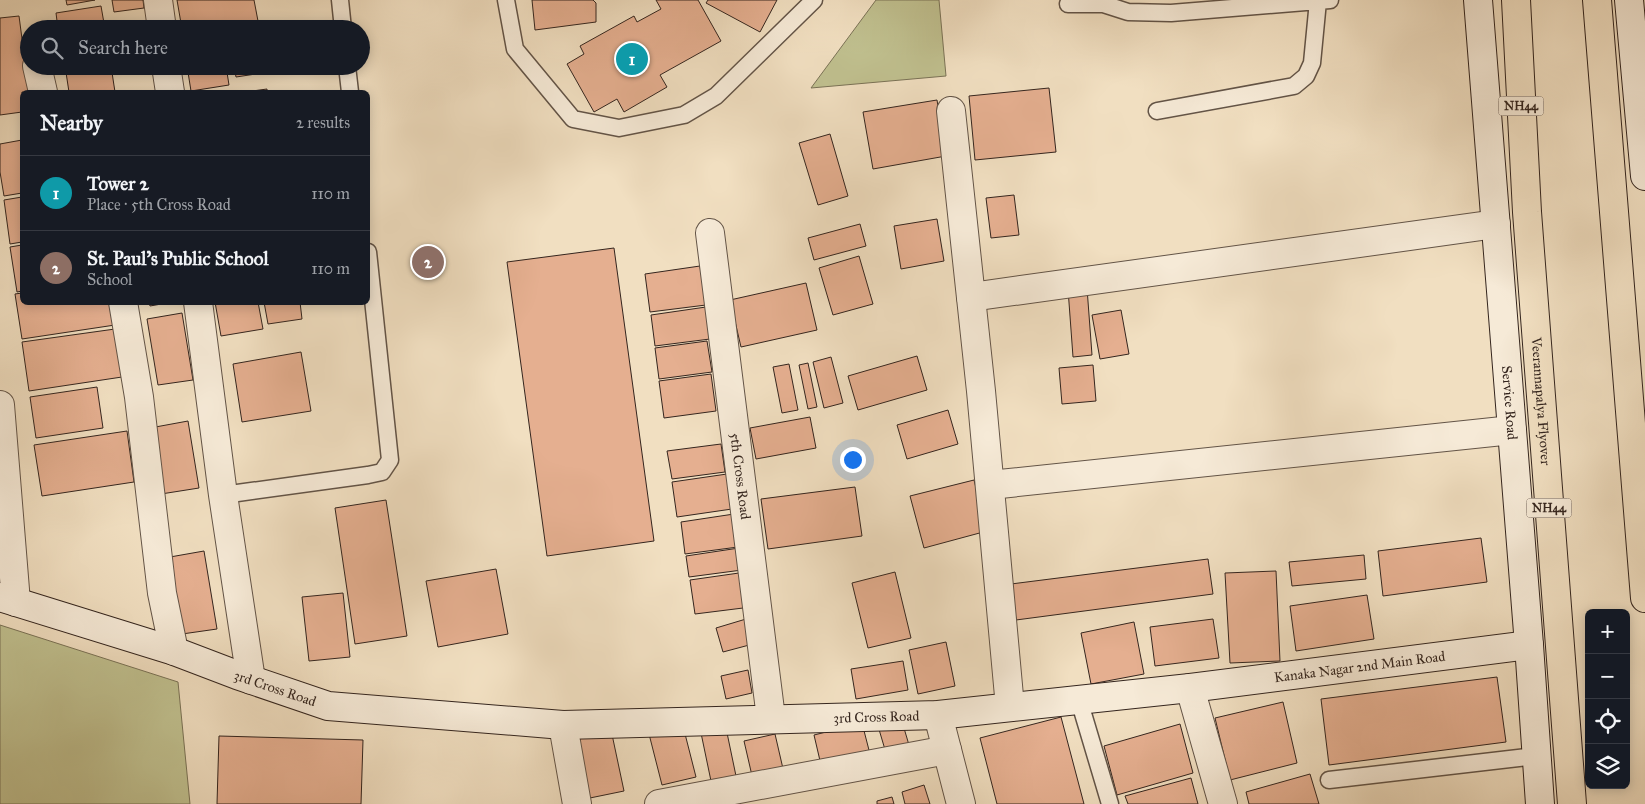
<!DOCTYPE html>
<html lang="en">
<head>
<meta charset="utf-8">
<style>
  :root { --surface:#171b24; --page:#242831; --text:#f1f3f6; --muted:#9ea1a6; --line:#363941; --accent:#2563eb }
  body { margin:0; font-family:"IM FELL Great Primer",serif; background:var(--page); color:var(--text) }
  .controls { position:absolute; right:15px; bottom:15px; display:grid; overflow:hidden; border-radius:8px; box-shadow:0 2px 12px #0003 }
  .controls button { width:45px; height:45px; display:grid; place-items:center; padding:0; border:0; border-bottom:1px solid var(--line); background:var(--surface); color:var(--text); font:25px sans-serif }
  .you { position:absolute; left:852px; top:459px; width:18px; height:18px; margin:-12px; border:4px solid #fff; border-radius:50%; background:#1a73e8; box-shadow:0 0 0 8px #1a73e833 }
  .badge { display:grid; place-items:center; width:32px; height:32px; border-radius:50%; background:var(--accent); color:#fff; font-size:16px; font-weight:700 }
  .pin { position:absolute; translate:-50% -50%; border:2px solid #fff; box-shadow:0 1px 5px #0006 }
  .list { margin:0; padding:0; list-style:none }
  h2 { display:flex; justify-content:space-between; align-items:center; height:65px; margin:0; padding:0 20px; font-size:21px }
  h2 small { font-size:16px; font-weight:400; color:var(--muted) }
  .list li { display:grid; grid-template-columns:32px 1fr auto; gap:15px; align-items:center; box-sizing:border-box; height:75px; padding:0 20px; border-top:1px solid var(--line) }
  .list b { display:block; font-size:19px; white-space:nowrap }
  .list p { margin:0; font-size:16px; white-space:nowrap; color:var(--muted) }
  .list em { font-size:16px; font-style:normal; color:var(--muted) }
  .icon { flex:none; width:28px; height:28px; fill:none; stroke:currentColor; stroke-width:2; stroke-linecap:round; stroke-linejoin:round }
  .map { position:relative; flex:none; width:1645px; height:804px; overflow:hidden }
  .search { position:absolute; background:var(--surface); box-shadow:0 2px 12px #0003; left:20px; top:20px; width:350px; height:55px; display:flex; align-items:center; gap:12px; box-sizing:border-box; padding:0 18px; border-radius:28px; color:var(--muted); font-size:19px }
  .panel { position:absolute; background:var(--surface); box-shadow:0 2px 12px #0003; left:20px; top:90px; width:350px; height:215px; border-radius:8px }
  .map>svg:first-child { display:block }
  .green { fill:#c0c08f; stroke:#7a7256 }
  .building { fill:#e5af90; stroke:#34251e }
  .lines { fill:none; stroke-linecap:round; stroke-linejoin:round }
  .lane-casing { stroke:#635447; stroke-width:19 }
  .street-casing { stroke:#635447; stroke-width:30 }
  .secondary-casing { stroke:#34251e; stroke-width:30 }
  .highway-casing { stroke:#34251e; stroke-width:30 }
  .lane { stroke:#f6ead7; stroke-width:16 }
  .street { stroke:#f6ead7; stroke-width:28 }
  .secondary { stroke:#f6ead7; stroke-width:28 }
  .highway { stroke:#f1dfc1; stroke-width:28 }
  .labels { text-anchor:middle; stroke-width:5; stroke-linejoin:round; paint-order:stroke }
  .shield { fill:#f6ead7; stroke:#6e6056; stroke-width:1 }
  .shield-label { font-size:12px; font-weight:bold; fill:#34251e }
  .street-label { font-size:14px; fill:#34251e; stroke:#f6ead7 }
</style>
</head>
<body>
<div class="map">
<svg width="1645" height="804" viewBox="0 0 1645 804">
  <rect width="100%" height="100%" fill="#f1dfc1"/>
  <filter id="stains"><feTurbulence type="fractalNoise" baseFrequency=".004" numOctaves="4"/><feColorMatrix values="0 0 0 0 .2 0 0 0 0 .09 0 0 0 0 .02 0 0 0 .5 -.17"/></filter>
  <radialGradient id="worn" r=".72"><stop offset=".6" stop-color="#630" stop-opacity="0"/><stop offset="1" stop-color="#630" stop-opacity=".3"/></radialGradient>
  <path class="green" d="M876,0H939L946,76L811,88Z
    M0,625L178,682L190,804H0Z"/>
  <path class="building" d="M66,0H95L67,5Z
    M112,0H143L144,8L114,12Z
    M177,0H254L258,21L214,29H182Z
    M532,0H593L596,3V22L535,30Z
    M656,0H698L721,41L660,75L667,87L624,112L617,99L594,112L567,64L584,54L580,46L634,16L637,22L661,9Z
    M708,0H777L760,32L706,3Z
    M101,6L105,29H58L56,13Z
    M19,16L29,92H22V112L0,115V18Z
    M65,66H111L115,92H69Z
    M187,66H226L229,85L191,91Z
    M234,66H269V72L236,77Z
    M1049,88L1056,152L975,160L969,96Z
    M267,89V92H245Z
    M937,100L946,156L873,169L863,112Z
    M830,134L848,196L818,205L799,143Z
    M22,140V193L4,196L0,172V144Z
    M1014,195L1019,235L991,238L986,198Z
    M22,197V242L10,244L4,200Z
    M937,219L944,261L901,269L894,226Z
    M860,224L866,246L814,260L808,238Z
    M22,245V291L17,292L10,247Z
    M614,248L654,541L547,556L507,262Z
    M859,256L873,304L833,315L819,268Z
    M700,266L706,305L650,312L645,274Z
    M806,283L817,330L741,347L730,300Z
    M1087,288L1092,355L1073,357L1068,289Z
    M22,293V302H111L115,325L22,339L15,294Z
    M149,302H173L150,306Z
    M215,302H258L263,329L221,336Z
    M264,302H300L302,319L268,324Z
    M706,307L710,339L655,346L651,315Z
    M1121,310L1129,354L1100,359L1092,315Z
    M182,313L193,380L158,385L147,319Z
    M115,329L122,377L29,391L22,342Z
    M707,341L712,372L659,379L655,348Z
    M301,352L311,411L242,422L233,364Z
    M917,356L927,390L858,410L848,376Z
    M831,357L843,403L824,408L813,362Z
    M808,363L817,407L808,409L799,365Z
    M789,364L798,410L782,413L773,367Z
    M1093,365L1096,401L1062,404L1059,368Z
    M711,374L716,411L664,418L659,381Z
    M97,387L103,428L36,438L30,397Z
    M948,410L958,444L907,459L897,425Z
    M810,417L816,448L756,459L750,428Z
    M188,421L199,488L161,494L150,428Z
    M127,431L134,482L42,496L34,445Z
    M721,444L725,472L672,479L667,451Z
    M727,474L732,509L677,517L672,482Z
    M974,480L987,531L924,548L910,496Z
    M855,487L862,536L768,549L761,499Z
    M386,500L407,636L355,644L335,508Z
    M734,514L738,547L685,554L681,522Z
    M1481,538L1487,582L1383,596L1378,551Z
    M739,548L742,570L689,577L686,556Z
    M204,551L217,629L182,634L170,557Z
    M1364,555L1366,579L1292,586L1289,562Z
    M1208,559L1213,594L1016,620L1011,584Z
    M496,569L508,634L438,647L426,581Z
    M1276,571L1280,661L1230,663L1225,573Z
    M746,572L751,607L695,614L690,580Z
    M895,572L911,638L868,648L852,583Z
    M343,593L350,657L309,661L302,597Z
    M1367,595L1374,639L1296,651L1290,606Z
    M746,619L753,644L723,652L716,628Z
    M1213,619L1219,658L1155,666L1150,627Z
    M1134,622L1144,674L1091,684L1081,633Z
    M946,642L955,686L918,694L909,650Z
    M903,661L908,690L856,699L851,669Z
    M748,670L752,693L726,699L721,676Z
    M1497,677L1506,742L1329,765L1321,699Z
    M1283,702L1297,763L1230,780L1215,718Z
    M1061,717L1084,804H997L980,738Z
    M901,718L909,745L886,753L878,726Z
    M862,723L870,754L821,765L814,735Z
    M1180,724L1193,773L1117,795L1104,746Z
    M610,725L624,791L585,799L572,733Z
    M683,726L696,777L662,785L649,734Z
    M726,728L736,776L711,781L701,733Z
    M775,734L784,773L753,780L744,741Z
    M219,736L363,740L361,804H217Z
    M1310,774L1319,804H1249L1246,792Z
    M1191,778L1198,804H1128L1125,796Z
    M924,785L930,804H905L902,792Z
    M892,797L894,804H877V801Z"/>
  <g class="lines">
    <g class="lane-casing">
      <path id="lane" d="M340,0L343,29
        M506,0L515,49L573,119L619,128L684,115L716,96L814,0
        M1068,4H1103L1128,12L1171,13L1330,0
        M347,66L350,92
        M1157,111L1294,86L1306,76L1312,63L1318,1
        M223,495L368,475L382,472L390,460L368,252
        M1079,700L1110,804
        M1329,780L1536,756"/>
    </g>
    <g class="street-casing">
      <g id="street">
        <path d="M158,0L162,29"/>
        <path d="M37,66L43,92"/>
        <path d="M166,66L170,92"/>
        <path d="M951,111L981,391L1010,707"/>
        <path id="s1" d="M710,233L771,718"/>
        <path d="M971,297L1496,224"/>
        <path d="M123,302L139,397L162,593L174,651"/>
        <path d="M198,302L223,495L251,680"/>
        <path d="M0,405L16,602"/>
        <path d="M990,485L1512,430"/>
        <path d="M1190,688L1223,804"/>
        <path d="M938,715L961,804"/>
        <path d="M563,725L577,804"/>
        <path d="M659,804L947,750"/>
      </g>
    </g>
    <g class="secondary-casing">
      <g id="secondary">
        <path id="s2" d="M1478,0L1529,645L1540,804"/>
        <path d="M1629,0L1645,176"/>
        <path id="s3" d="M0,597L174,651L237,675L328,706L563,725L938,715L1190,688L1529,645"/>
      </g>
    </g>
    <g class="highway-casing">
      <g id="highway">
        <path id="s4" d="M1516,0L1527,212L1572,804"/>
        <path d="M1597,0L1645,598"/>
      </g>
    </g>
    <use href="#lane" class="lane"/>
    <use href="#street" class="street"/>
    <use href="#secondary" class="secondary"/>
    <use href="#highway" class="highway"/>
  </g>
  <g class="labels">
    <g class="shield">
      <rect x="1498.5" y="96.5" width="45" height="19" rx="4"/>
      <rect x="1526.5" y="498.5" width="45" height="19" rx="4"/>
    </g>
    <g class="shield-label">
      <text x="1521" y="110">NH44</text>
      <text x="1549" y="512">NH44</text>
    </g>
    <g class="street-label">
      <text dy="5" stroke="none"><textPath href="#s2" startOffset="404">Service Road</textPath></text>
      <text dy="5" stroke="none"><textPath href="#s4" startOffset="402">Veerannapalya Flyover</textPath></text>
      <text dy="5" stroke="none"><textPath href="#s1" startOffset="245">5th Cross Road</textPath></text>
      <text dy="5" stroke="none"><textPath href="#s3" startOffset="1381">Kanaka Nagar 2nd Main Road</textPath></text>
      <text dy="5" stroke="none"><textPath href="#s3" startOffset="290">3rd Cross Road</textPath></text>
      <text dy="5" stroke="none"><textPath href="#s3" startOffset="895">3rd Cross Road</textPath></text>
    </g>
  </g>
  <rect width="100%" height="100%" filter="url(#stains)"/>
  <rect width="100%" height="100%" fill="url(#worn)"/>
</svg>
<div class="controls">
<button>+</button>
<button>−</button>
<button><svg class="icon" aria-label="locate" viewBox="0 0 24 24"><circle cx="12" cy="12" r="6"/><path d="M12 2v4M12 18v4M2 12h4M18 12h4"/></svg></button>
<button><svg class="icon" aria-label="layers" viewBox="0 0 24 24"><path d="M12 4l9 5-9 5-9-5zM3 14l9 5 9-5"/></svg></button>
</div>
<div class="you"></div>
<div class="pin badge" style="left:632px;top:59px;background:#0f9aa8">1</div>
<div class="pin badge" style="left:428px;top:262px;background:#8d6e63">2</div>
<div class="search"><svg class="icon" aria-label="search" viewBox="0 0 24 24"><circle cx="10" cy="10" r="6"/><path d="M15 15l6 6"/></svg>Search here</div>
<section class="panel">
<h2>Nearby<small>2 results</small></h2>
<ul class="list">
<li><span class="badge" style="background:#0f9aa8">1</span><div><b>Tower 2</b><p>Place · 5th Cross Road</p></div><em>110 m</em></li>
<li><span class="badge" style="background:#8d6e63">2</span><div><b>St. Paul's Public School</b><p>School</p></div><em>110 m</em></li>
</ul>
</section>
</div>
</body>
</html>
